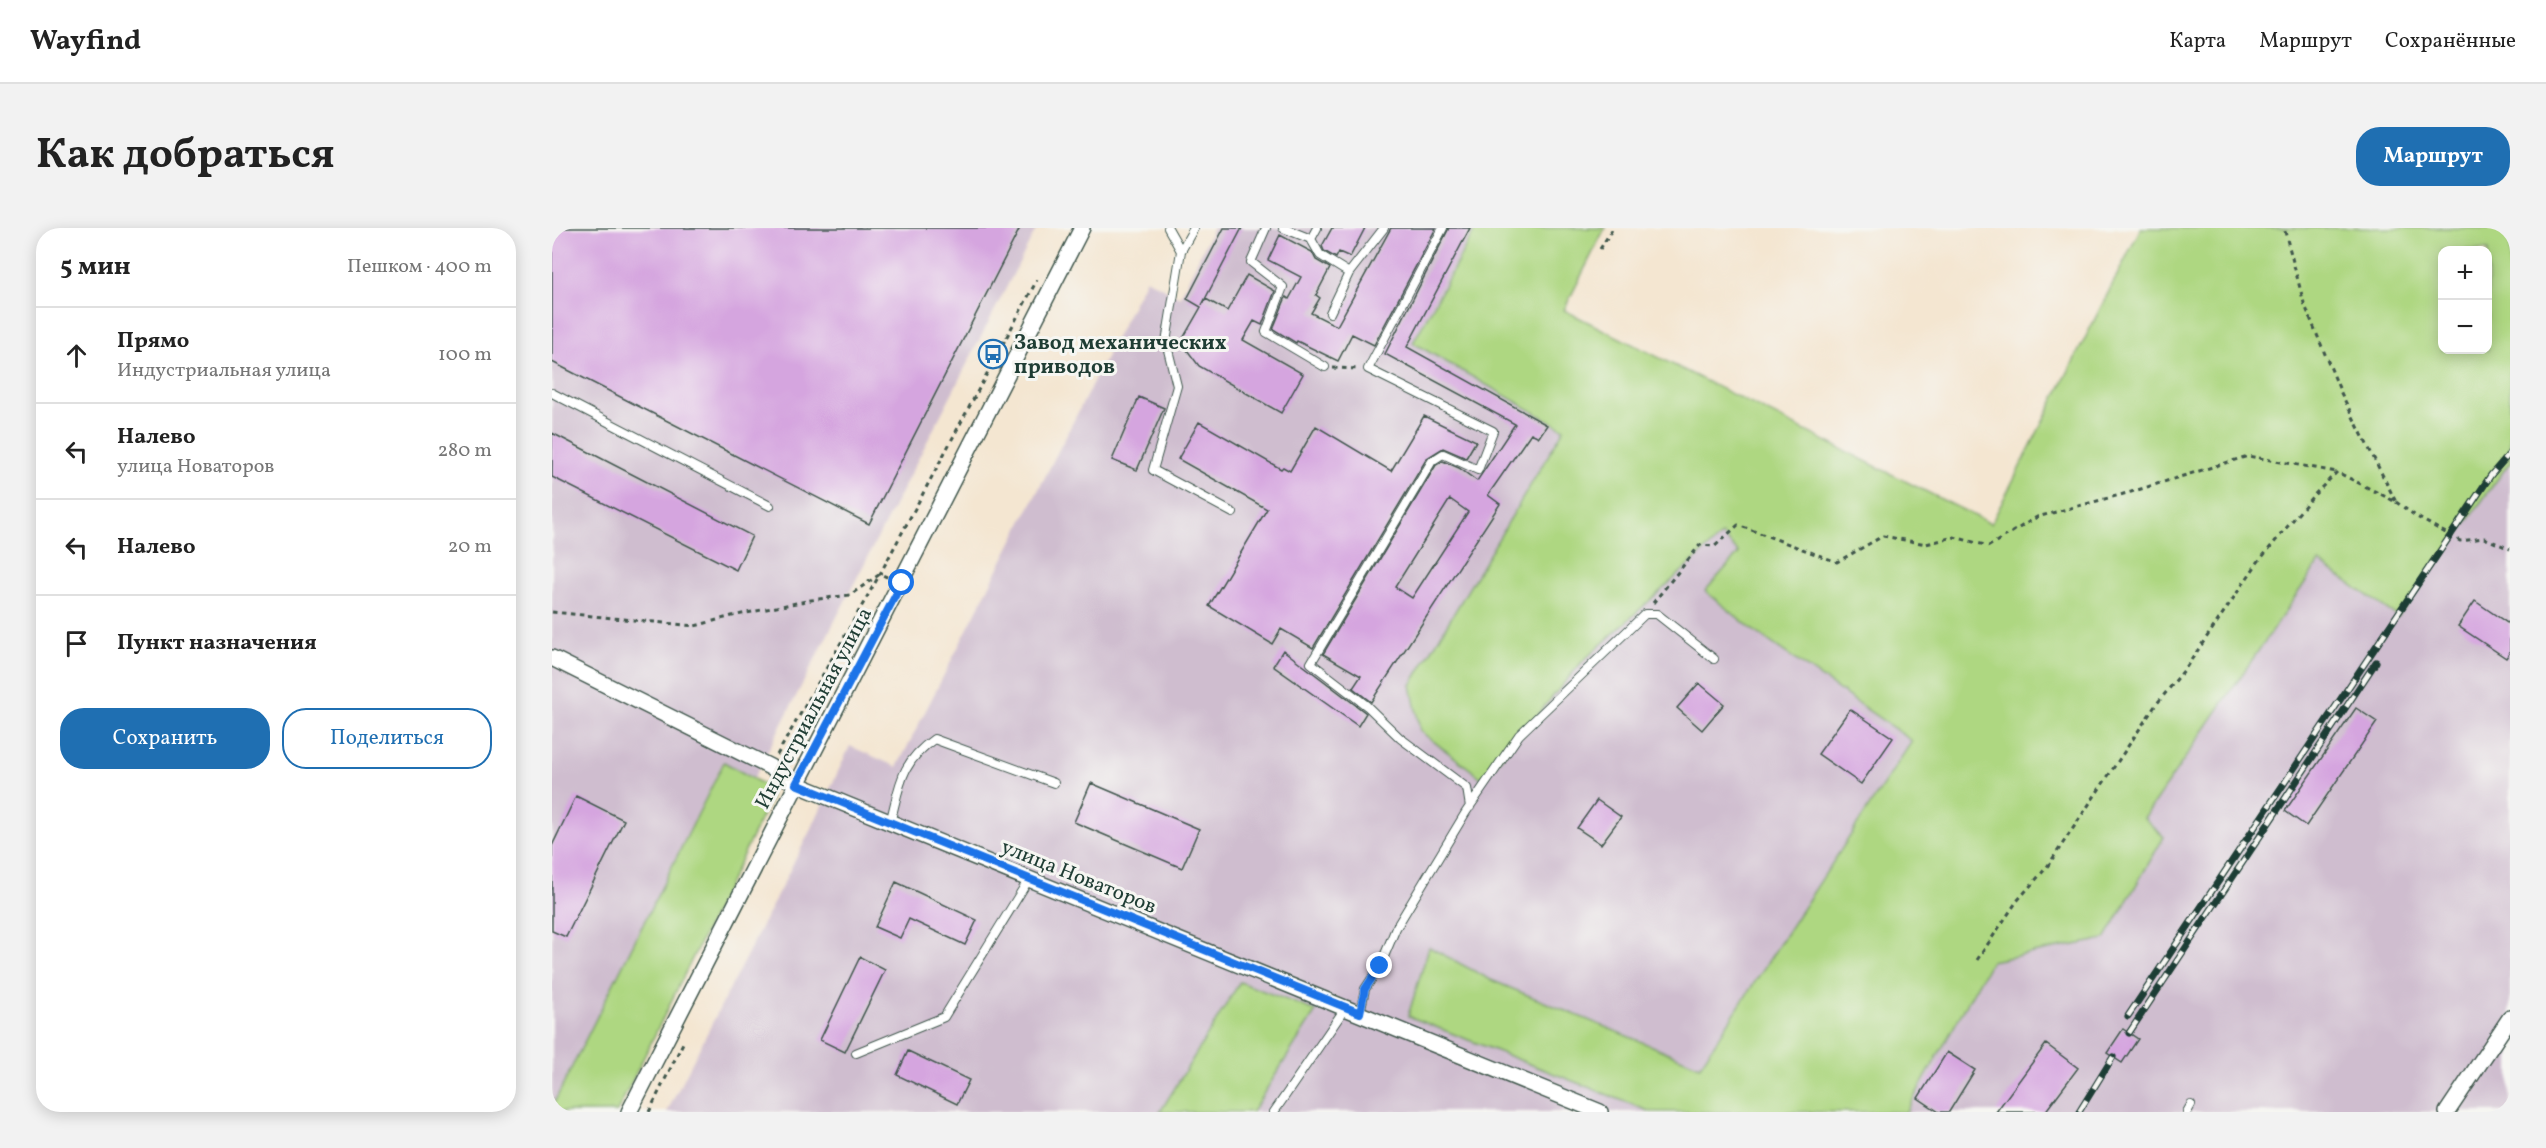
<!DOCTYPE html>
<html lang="ru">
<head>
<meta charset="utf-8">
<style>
  :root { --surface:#fff; --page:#f2f2f2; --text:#222; --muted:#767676; --line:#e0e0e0; --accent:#1f6fb2 }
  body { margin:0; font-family:Vollkorn,serif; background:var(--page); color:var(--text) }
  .controls { position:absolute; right:18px; top:18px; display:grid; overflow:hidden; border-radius:12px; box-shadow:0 3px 15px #0003 }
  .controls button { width:54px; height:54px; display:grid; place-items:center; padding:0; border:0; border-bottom:2px solid var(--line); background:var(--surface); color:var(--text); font:30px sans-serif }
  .stop { position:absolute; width:18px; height:18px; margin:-14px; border:4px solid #1a73e8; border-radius:50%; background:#fff }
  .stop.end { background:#1a73e8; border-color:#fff; box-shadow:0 2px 6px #0008 }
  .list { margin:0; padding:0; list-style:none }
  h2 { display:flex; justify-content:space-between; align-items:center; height:78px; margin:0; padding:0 24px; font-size:26px }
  h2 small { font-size:20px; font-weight:400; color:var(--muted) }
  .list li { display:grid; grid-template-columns:39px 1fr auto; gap:18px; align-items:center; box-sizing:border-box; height:96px; padding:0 24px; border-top:2px solid var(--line) }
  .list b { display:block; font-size:22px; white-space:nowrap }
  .list p { margin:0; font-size:20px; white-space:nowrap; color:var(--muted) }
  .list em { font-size:20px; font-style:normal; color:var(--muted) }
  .actions { display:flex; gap:12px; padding:18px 24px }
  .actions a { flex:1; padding:14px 0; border:2px solid var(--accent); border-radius:24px; text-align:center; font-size:21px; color:var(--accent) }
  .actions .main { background:var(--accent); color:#fff }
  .icon { flex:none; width:33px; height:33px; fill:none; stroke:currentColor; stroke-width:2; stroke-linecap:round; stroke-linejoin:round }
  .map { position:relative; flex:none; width:1958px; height:884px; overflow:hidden; border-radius:24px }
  header { display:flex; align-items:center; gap:36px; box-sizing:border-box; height:84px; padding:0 30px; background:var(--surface); border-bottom:2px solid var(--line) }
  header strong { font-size:28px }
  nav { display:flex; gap:33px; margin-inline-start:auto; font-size:21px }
  .intro { display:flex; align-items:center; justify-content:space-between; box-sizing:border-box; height:144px; padding:0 36px }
  h1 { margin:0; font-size:42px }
  .button { padding:15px 27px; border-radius:24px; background:var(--accent); color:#fff; font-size:21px; font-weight:700 }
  main { display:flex; gap:36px; padding:0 36px }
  aside { flex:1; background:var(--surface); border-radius:24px; box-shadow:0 3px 15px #0003 }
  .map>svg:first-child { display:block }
  .industrial { fill:#cfbdcf }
  .green { fill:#aed781; stroke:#668a5a; stroke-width:1.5; fill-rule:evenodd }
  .building { fill:#d5a5df; fill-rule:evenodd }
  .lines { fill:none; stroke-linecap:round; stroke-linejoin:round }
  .lane-casing { stroke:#3f564c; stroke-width:10 }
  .street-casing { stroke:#3f564c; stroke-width:18 }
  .path { stroke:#3f564c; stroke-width:3; stroke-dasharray:4.5 4.5; stroke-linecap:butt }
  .lane { stroke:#fff; stroke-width:8 }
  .street { stroke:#fff; stroke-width:15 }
  .rail-casing { stroke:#1f3d34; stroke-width:7 }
  .rail { stroke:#f6f6f2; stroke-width:4.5; stroke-dasharray:14; stroke-linecap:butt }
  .route { stroke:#1a73e8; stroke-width:8 }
  .labels { text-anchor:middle; stroke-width:6; stroke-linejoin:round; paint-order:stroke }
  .poi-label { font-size:21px; font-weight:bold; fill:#1f3d34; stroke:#f6f6f2; text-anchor:start }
  .street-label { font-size:21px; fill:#1f3d34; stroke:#f6f6f2 }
</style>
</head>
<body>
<header>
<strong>Wayfind</strong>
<nav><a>Карта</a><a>Маршрут</a><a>Сохранённые</a></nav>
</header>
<div class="intro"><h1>Как добраться</h1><a class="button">Маршрут</a></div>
<main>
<aside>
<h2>5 мин<small>Пешком · 400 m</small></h2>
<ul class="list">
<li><svg class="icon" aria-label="ahead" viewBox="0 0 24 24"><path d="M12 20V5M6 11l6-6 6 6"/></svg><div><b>Прямо</b><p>Индустриальная улица</p></div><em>100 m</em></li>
<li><svg class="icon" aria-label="left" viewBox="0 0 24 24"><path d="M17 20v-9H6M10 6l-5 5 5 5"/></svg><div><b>Налево</b><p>улица Новаторов</p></div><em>280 m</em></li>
<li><svg class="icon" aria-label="left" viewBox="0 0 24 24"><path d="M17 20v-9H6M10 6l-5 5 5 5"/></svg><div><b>Налево</b></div><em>20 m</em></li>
<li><svg class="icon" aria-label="arrive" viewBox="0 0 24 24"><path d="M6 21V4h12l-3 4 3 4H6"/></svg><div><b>Пункт назначения</b></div></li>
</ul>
<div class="actions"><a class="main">Сохранить</a><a>Поделиться</a></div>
</aside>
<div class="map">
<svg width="1958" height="884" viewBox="0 0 1958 884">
  <rect width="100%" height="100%" fill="#f6f6f2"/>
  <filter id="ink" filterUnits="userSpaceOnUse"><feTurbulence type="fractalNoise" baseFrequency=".0167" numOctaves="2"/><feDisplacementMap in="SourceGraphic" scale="12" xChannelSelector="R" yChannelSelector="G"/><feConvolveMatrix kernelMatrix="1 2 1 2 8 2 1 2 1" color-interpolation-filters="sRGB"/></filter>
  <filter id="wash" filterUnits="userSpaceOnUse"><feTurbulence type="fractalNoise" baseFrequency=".008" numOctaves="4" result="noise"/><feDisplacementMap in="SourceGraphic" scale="24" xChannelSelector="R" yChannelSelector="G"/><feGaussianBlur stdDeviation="1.35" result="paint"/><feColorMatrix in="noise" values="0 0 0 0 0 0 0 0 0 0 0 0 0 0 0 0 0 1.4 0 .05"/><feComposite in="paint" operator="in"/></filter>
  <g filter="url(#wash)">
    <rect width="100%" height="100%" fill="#f4e6d1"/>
    <path class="industrial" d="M0,0H485L202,550L171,534L0,879Z
      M661,0H924L861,115L1013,201L859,457L930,550L1030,434L1170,307L1187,325L1154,363L1201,402L1360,513L1148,838L939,752L877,719L856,788L1099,884H700L763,783L688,754L608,884H115L262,595L298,518L345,539L594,51L628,69Z
      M1958,235V884H1354L1439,733L1553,711L1592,590L1767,334Z"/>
    <path class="green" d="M924,0H1053L1012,82L1439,296L1589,0H1958V234L1846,389L1767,334L1592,590L1612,609L1553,711L1439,733L1354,884H1099L856,788L877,719L939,752L1148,838L1360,513L1201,402L1153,363L1187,325L1170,307L1030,434L931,551L868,503L859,457L1012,201L861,115ZM1890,22H1936V122H1890Z
      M172,534L216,559L219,570L65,884H0V879Z
      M688,754L764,783L700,884H608Z"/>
    <g id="blocks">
      <path class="building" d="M4,0H468L317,296L0,134V8Z
        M672,0H690L650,77L654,71L675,83L695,47L723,63L710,97L702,93L691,112L751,146L729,185L647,138L629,114L649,79L635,71Z
        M780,0H813L798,29L787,24L784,30L772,23L770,18Z
        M839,0H884L822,117L800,106L786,133L745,113L744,115L721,101L734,69L737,71L749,49L716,32L728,7L760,24L764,32L778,40L764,67L768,70L759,85L785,98Z
        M897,0H918L855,119L995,197L987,209L979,205L936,267L948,276L819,474L801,460L809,448L771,426L884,237L891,233L907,240L925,253L963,196L833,126ZM898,271L916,284L860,370L843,359Z
        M587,169L612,180L585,242L560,232Z
        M872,188L924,213L914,230L891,220L875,230L761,420L729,401L720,416L657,378L715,281L626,231L647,194L729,241L731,239L738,243L764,198L839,243Z
        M0,205L200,308L184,342L0,249Z
        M1923,373L1958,397V424L1954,430L1906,398Z
        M731,422L814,485L806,498L721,438Z
        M1147,455L1172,476L1150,502L1125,480Z
        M1804,480L1825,494L1754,598L1733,583Z
        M1298,481L1341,510L1309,556L1266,526Z
        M539,555L647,601L630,640L522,594Z
        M24,568L72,592L14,709L0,703V618Z
        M1045,572L1069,589L1049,616L1025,600Z
        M344,654L425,692L413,717L357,691L348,710L323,699Z
        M308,729L333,742L293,824L268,812Z
        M1571,801L1586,811L1570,835L1555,825Z
        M1494,816L1526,840L1493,884H1444Z
        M356,823L417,852L405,876L345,847Z
        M1395,824L1423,842L1397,884H1387L1366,870Z"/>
    </g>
  </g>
  <g filter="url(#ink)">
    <use href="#blocks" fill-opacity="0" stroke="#3f564c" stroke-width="1.5"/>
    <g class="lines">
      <g class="lane-casing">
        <path id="lane" d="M616,0L629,23L614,114L625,158L601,242L681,285
          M714,0L699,34L731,59L714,104L773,139
          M731,0L759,11L768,27L797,45L832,0
          M891,0L816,141L941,203L926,242L891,226L880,233L759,435L815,478L848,510L915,560L918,579
          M759,11L765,0
          M629,23L642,0
          M778,85L797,45
          M0,165L218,278
          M338,595C348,557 348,535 382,511L502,555
          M808,785L813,761L828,738L844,700L914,584L967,507L1093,386H1105L1162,431
          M304,825L392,789L477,651
          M722,884L794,779
          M1635,884L1639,877"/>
      </g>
      <g class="street-casing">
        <path id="street" d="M0,430L218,539L244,556L1048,884
          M77,884L530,0
          M1895,884L1958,790"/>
      </g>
      <path class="path" d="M1048,21L1061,0
        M781,140L808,141
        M1844,274L1865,289L1908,313L1932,310L1958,321
        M1101,375L1148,317L1163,318L1186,297L1285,334L1331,308L1374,316L1402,309L1437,318L1485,289L1579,264L1696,228L1785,244
        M0,384L143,398L180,388L259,372L298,367L328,346L337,350
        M225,527L328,346L485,52
        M1425,732L1465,673L1495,639L1603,478L1633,441L1706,334L1760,269L1785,244L1844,274L1789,165L1752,75L1732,0
        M97,884L131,815"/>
      <use href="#lane" class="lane"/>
      <use href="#street" class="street"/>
      <g class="rail-casing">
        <path id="rail" d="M1576,788L1939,247L1958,225
          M1577,805L1824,434
          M1527,884L1561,829"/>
      </g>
      <use href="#rail" class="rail"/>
    </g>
  </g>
  <g class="lines" filter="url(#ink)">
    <path class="route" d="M350,355L244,556L808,785L813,761L828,738"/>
  </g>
  <defs>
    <g id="bus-ring" transform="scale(1.5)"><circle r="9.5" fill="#f6f6f2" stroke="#1f6fb2" stroke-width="1.5"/><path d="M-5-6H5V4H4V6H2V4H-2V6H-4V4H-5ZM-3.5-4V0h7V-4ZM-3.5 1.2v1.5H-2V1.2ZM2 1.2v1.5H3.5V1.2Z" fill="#1f6fb2"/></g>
  </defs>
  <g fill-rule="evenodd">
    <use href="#bus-ring" x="441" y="126"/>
  </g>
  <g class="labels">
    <g class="poi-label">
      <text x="462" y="121">Завод механических<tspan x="462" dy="24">приводов</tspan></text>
    </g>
    <g class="street-label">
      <text transform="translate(261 480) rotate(-62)" y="7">Индустриальная улица</text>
      <text transform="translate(527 648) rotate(22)" y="7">улица Новаторов</text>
    </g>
  </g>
</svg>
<div class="controls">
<button>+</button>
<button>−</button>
</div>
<div class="stop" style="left:350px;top:355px"></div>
<div class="stop end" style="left:828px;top:738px"></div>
</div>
</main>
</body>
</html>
